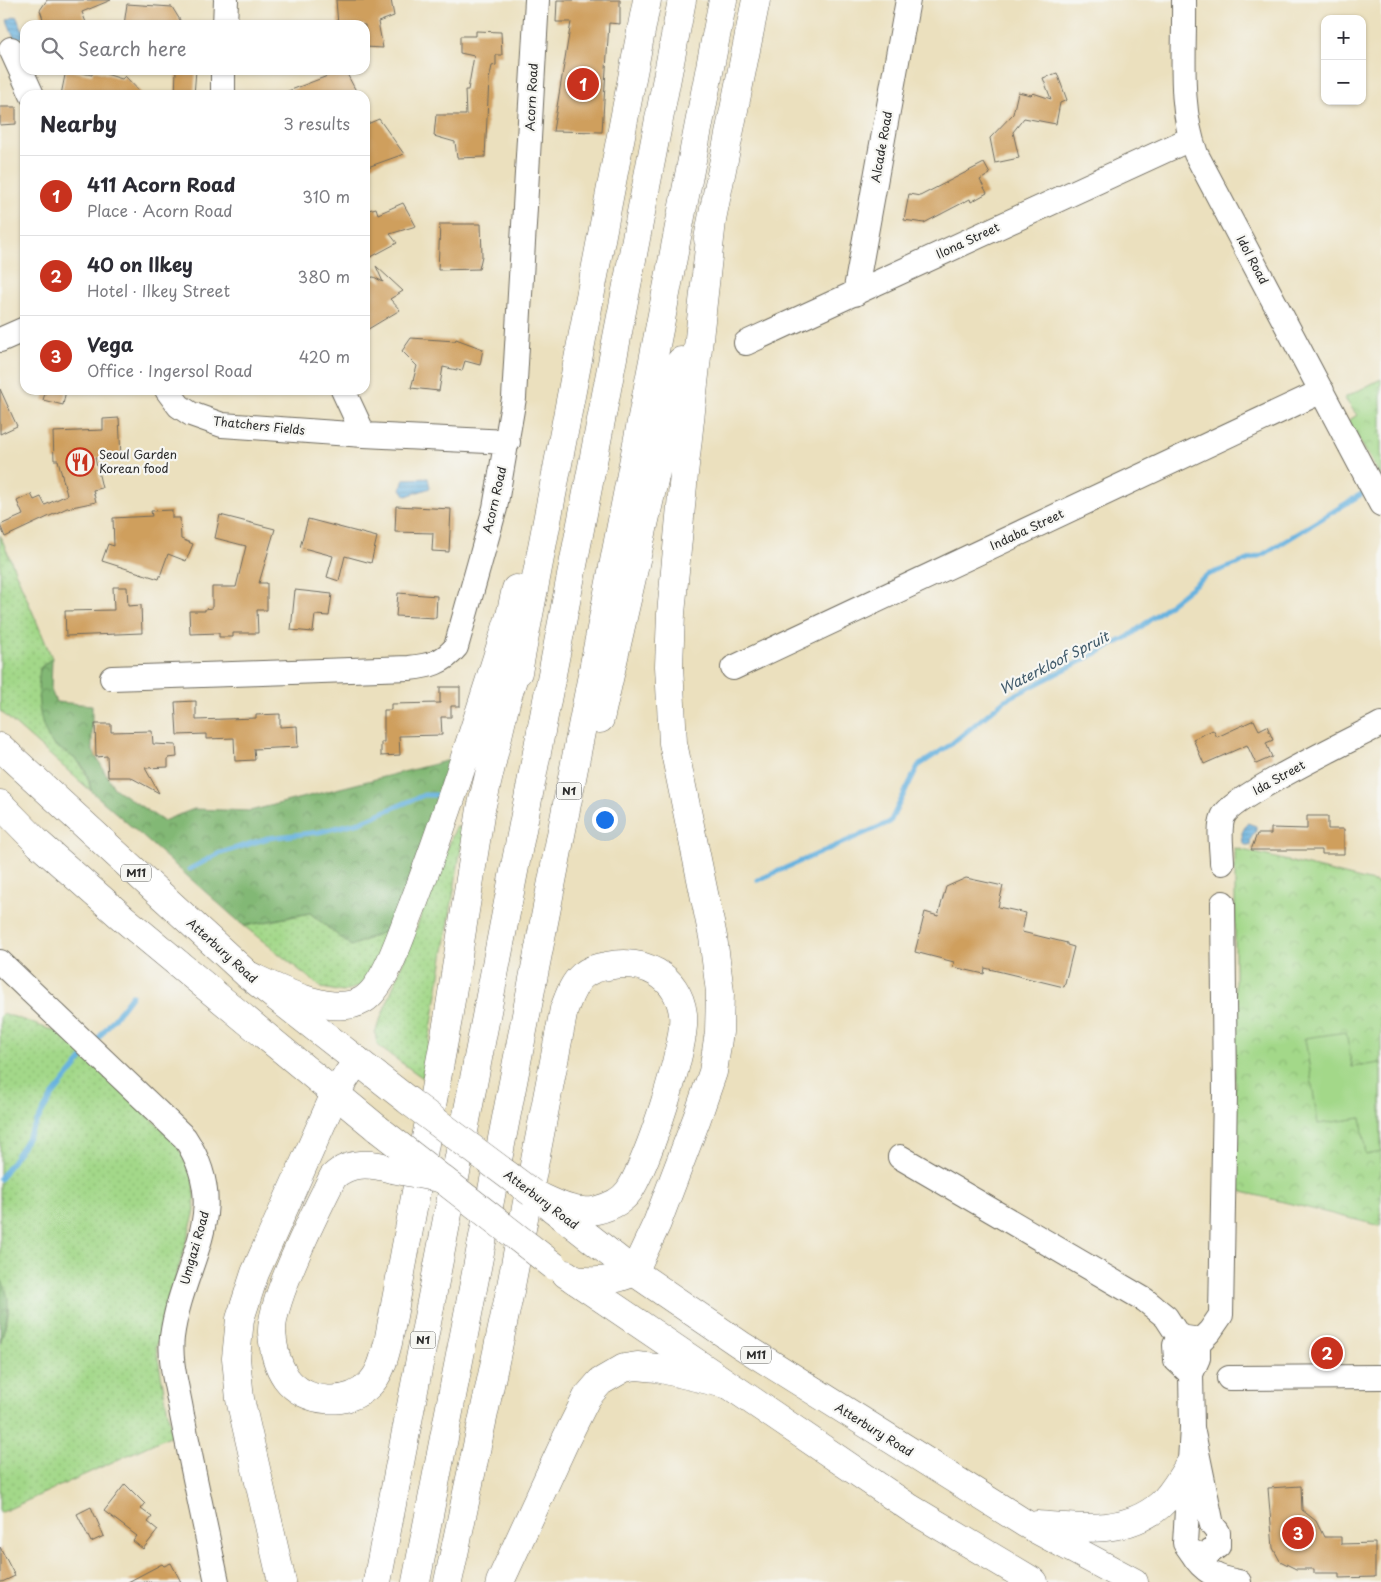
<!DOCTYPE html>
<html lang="en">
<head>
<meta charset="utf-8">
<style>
  :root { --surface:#fff; --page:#f2f2f3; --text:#2b2b33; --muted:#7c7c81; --line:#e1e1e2; --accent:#c8321e }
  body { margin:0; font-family:"Playpen Sans",sans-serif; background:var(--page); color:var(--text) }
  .controls { position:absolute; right:15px; top:15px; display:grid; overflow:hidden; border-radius:10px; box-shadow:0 1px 4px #0004 }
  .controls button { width:45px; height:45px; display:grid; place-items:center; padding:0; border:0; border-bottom:1px solid var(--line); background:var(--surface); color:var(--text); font:25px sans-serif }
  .you { position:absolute; left:604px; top:819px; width:18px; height:18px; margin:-12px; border:4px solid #fff; border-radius:50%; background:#1a73e8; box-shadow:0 0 0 8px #1a73e833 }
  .badge { display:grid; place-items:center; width:32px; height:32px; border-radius:50%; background:var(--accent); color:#fff; font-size:16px; font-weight:700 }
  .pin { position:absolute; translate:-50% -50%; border:2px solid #fff; box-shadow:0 1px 5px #0006 }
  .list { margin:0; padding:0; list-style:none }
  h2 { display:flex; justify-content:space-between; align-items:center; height:65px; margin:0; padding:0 20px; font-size:21px }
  h2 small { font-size:16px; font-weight:400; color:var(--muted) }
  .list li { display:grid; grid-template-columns:32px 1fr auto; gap:15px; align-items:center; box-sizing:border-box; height:80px; padding:0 20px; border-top:1px solid var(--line) }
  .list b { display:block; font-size:19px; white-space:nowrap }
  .list p { margin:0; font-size:16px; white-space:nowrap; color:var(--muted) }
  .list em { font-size:16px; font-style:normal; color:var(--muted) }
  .icon { flex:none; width:28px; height:28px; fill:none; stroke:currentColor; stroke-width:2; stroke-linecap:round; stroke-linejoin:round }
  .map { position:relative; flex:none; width:1381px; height:1582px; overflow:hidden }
  .search { position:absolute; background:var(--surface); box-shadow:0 1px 4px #0004; left:20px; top:20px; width:350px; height:55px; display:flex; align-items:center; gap:12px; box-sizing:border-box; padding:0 18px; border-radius:15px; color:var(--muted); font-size:19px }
  .panel { position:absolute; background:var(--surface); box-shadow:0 1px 4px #0004; left:20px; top:90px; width:350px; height:305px; border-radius:15px }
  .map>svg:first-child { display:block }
  .grass { fill:url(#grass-dots); stroke:#67825a }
  .forest { fill:url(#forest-crowns); stroke:#567250 }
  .park { fill:url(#park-crowns); stroke:#67825a }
  .garden { fill:#a3d889; stroke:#67825a }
  .water { fill:url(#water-rules); stroke:#496e85 }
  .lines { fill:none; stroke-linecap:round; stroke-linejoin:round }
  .stream { stroke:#67b2df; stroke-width:5 }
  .building { fill:#cf9f5d }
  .minor-casing { stroke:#6e6a5e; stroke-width:26 }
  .major-casing { stroke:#6e6a5e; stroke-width:29 }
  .highway-casing { stroke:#6e6a5e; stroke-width:29 }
  .minor { stroke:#fff; stroke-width:24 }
  .major { stroke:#fff; stroke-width:28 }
  .highway { stroke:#fff; stroke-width:28 }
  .major-bridge-casing { stroke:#6e6a5e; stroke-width:29; stroke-linecap:butt }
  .highway-bridge-casing { stroke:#6e6a5e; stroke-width:29; stroke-linecap:butt }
  .major-bridge { stroke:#fff; stroke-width:28 }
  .highway-bridge { stroke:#fff; stroke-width:28 }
  .labels { text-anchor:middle; stroke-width:4.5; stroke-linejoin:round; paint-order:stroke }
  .shield { fill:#f6f6f2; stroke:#686867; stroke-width:1 }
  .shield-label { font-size:11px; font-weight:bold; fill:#2b2b2b }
  .street-label { font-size:12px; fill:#2b2b2b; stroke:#f6f6f2 }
  .poi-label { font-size:12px; fill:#2b2b2b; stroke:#f6f6f2; text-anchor:start }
  .water-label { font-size:14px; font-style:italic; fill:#405a6a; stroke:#f6f6f2 }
</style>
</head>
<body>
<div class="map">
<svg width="1381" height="1582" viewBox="0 0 1381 1582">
  <defs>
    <pattern id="grass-dots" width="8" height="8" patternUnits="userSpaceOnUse" patternTransform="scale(1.25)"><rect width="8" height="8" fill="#a3d889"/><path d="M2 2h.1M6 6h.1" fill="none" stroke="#8cba76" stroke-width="1.8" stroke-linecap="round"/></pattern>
    <pattern id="forest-crowns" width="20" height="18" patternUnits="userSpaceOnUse" patternTransform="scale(1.25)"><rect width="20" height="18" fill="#82b875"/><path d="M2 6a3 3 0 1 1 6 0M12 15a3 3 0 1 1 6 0" fill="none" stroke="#6b9660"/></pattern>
    <pattern id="park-crowns" width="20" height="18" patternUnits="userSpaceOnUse" patternTransform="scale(1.25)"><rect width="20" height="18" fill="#a3d889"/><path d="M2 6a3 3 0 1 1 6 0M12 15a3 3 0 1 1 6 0" fill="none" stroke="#8cba76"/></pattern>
    <pattern id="water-rules" width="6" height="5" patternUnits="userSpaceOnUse" patternTransform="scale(1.25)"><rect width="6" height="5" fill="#67b2df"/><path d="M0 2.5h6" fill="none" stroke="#5591b5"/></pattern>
  </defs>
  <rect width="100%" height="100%" fill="#f6f6f2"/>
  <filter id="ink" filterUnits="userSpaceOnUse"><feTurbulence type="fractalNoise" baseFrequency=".02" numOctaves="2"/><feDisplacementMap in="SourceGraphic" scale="10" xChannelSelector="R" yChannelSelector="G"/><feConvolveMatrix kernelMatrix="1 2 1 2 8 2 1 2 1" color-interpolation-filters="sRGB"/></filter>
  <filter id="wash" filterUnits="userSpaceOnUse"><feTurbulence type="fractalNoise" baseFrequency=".0096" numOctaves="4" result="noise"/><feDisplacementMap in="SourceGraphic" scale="20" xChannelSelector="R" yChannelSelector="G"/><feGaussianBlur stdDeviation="1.12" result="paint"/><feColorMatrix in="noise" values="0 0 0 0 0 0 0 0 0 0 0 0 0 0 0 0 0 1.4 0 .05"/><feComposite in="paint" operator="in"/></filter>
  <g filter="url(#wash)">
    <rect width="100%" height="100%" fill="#ebe0be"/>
    <path class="grass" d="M0,535L52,658L40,668L54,745C77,759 85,763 91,791L0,711Z
      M456,827L464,829L423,1078L382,1049L377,1044L375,1033Z
      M310,913L351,946L393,928L366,984L343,992L322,988L244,926Z
      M3,1013L63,1034L174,1140L193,1175L195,1211L156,1347L172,1435L0,1513V1344L9,1311L0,1278V1016Z"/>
    <path class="forest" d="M52,658L51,690L56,702L92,705V749L114,788L163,821L194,809L250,811L450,760L393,928L351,946L310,913L244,926L91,791C87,769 84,764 65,752C60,749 55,746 52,743C37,725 37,690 40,668Z
      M0,1278C15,1300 6,1321 0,1344Z"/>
    <path class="park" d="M1381,379V477L1348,421L1357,415L1344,398Z
      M1235,848L1381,884V1226L1235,1190Z"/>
    <path class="garden" d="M1346,1032L1352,1067L1381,1063V1152L1366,1155L1361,1118L1318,1124L1305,1038Z"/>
    <path class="water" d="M16,16L25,36L15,40L7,20Z
      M428,478L430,488L406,496L401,489L404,479Z
      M1247,823L1256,826V831L1251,838L1250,846L1243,844L1242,833Z"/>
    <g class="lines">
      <path class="stream" d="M190,869L218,854L268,838L319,832L360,822L424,795H440
        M758,880L890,822L918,766L950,745L1005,700L1128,637L1207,575L1264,554L1368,490
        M94,1044L132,995
        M0,1179L22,1147L52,1096L87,1053"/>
    </g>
    <g id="blocks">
      <path class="building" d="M47,0H111L82,12L87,25H45L40,10Z
        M336,0H391L394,16L378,22L383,48L365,47V25H338Z
        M557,0H620V24L609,23L602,132L553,131L571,22H556Z
        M127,4L172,7L183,25H124Z
        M476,31L501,32L502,55H496V65L492,66L489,80L485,157L457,158L455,142L434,136L436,115H466L465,90H468L474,56L460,53V36H476Z
        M66,70L92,75L93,70L122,79L125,76L143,95H61Z
        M176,70H196L194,95H175Z
        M343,70H345L356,91L344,95H278Z
        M1057,73L1067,100L1060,103L1056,124L1024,118L1013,132L1019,158L995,163L990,138L1013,114L1018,92L1031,95L1033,93L1051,99L1043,78Z
        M0,107H16V124L0,125Z
        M379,119L404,154L365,168V125Z
        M984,163L990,174L980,180L987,193L971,202L970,199L924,223L904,220L909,194L920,196Z
        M403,203L416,226L390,234L397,243L371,257L365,244V211L376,208L378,214Z
        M440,224H481L482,256L479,269L438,270Z
        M376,266L403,291L390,299L400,310L365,331V278L374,277L383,282Z
        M411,338L455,341L456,339L483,349L480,365L465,361L462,371L443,367L439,391L411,388L417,366L402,351Z
        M0,389L17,426L0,434Z
        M46,390H66L63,405L43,400Z
        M119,418L121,457L95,458L102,488L93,490L96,502L67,508L5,537L0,525L23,515L17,501L31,494L34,500L41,497L45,505L67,495L58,460H54L53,432L103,430V419Z
        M396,506L451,509L449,552L432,551L433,533L395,532Z
        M172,510V518H180L181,539L193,544L186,561L168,554L159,579L102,561L108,544L114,546L113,518L152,516L151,511Z
        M220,515L275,529L259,583H267V610H257L258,633H233V637H219V633L190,634L189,611H205V609L212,608V587H236L246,546L215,538Z
        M308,519L377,537L371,563L345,556L339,581L327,577L333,556L300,547Z
        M113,587H127L128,606L141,605L142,633L66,636L65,611L114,610Z
        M295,590L332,594L329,616L315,615L313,632L291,630Z
        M398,593L437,596L436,618L396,616Z
        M440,687H460V706H451V717H441L442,735L399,736L400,755L381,756V742H384V710H391V704L440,703Z
        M196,701V720L256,718V715L280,714V727L297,726L298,747L254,749L255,760L235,761L234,738L206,739V734L177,735L175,702Z
        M1254,720L1259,730L1267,726L1273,740L1266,743L1272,757L1256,764L1247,745L1204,764L1193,739L1213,730L1217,737Z
        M95,724H111V732L152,731L153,744L176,745L177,757L168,758V767L145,768L159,793L130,777H108L107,756L96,757Z
        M1307,816H1328V829H1344V854H1322V850H1251L1257,834H1271V828L1307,829Z
        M966,878L1003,886L998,907L1026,913L1022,932L1067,943V945L1074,947L1064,987L985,968L984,974L953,967L954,962L915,952L925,912L938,916L946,887Z
        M125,1484L145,1504L141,1509L152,1517L148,1522L158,1530L143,1549L133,1541L137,1536L104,1511Z
        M1301,1486L1302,1510L1316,1521L1324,1537H1341V1544L1375,1543V1577L1339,1578V1573H1314V1569H1296L1280,1561L1273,1548L1268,1488Z
        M91,1507L104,1536L91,1542L77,1514Z
        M0,1547L15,1576L2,1582H0Z
        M171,1563L181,1582H128L162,1564L164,1566Z"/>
    </g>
  </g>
  <g filter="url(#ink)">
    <use href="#blocks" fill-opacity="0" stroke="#6e6a5e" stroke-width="1"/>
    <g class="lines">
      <g class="minor-casing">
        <path id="minor" d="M1184,0C1185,51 1178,106 1196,154L1381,504
          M225,25L226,0
          M11,49L32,95
          M223,70V95
          M855,294L908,0
          M0,340L25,329
          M746,343L1190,139
          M167,390L179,406L191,414L222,425L364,435L508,442
          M343,390L364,435
          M733,668L1322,391
          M112,678L409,668C429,666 443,663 456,647L495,508L514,398L537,0
          M1222,863C1222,850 1218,829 1223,817C1231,797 1355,738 1381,724
          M0,962L185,1138C234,1213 182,1260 172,1337C169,1362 178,1390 182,1415C193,1471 205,1526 217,1582
          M900,1157L1145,1300L1166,1317L1179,1337
          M1198,1343L1210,1331L1221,1315L1225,1093L1223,903
          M1191,1374L1176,1360L1175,1345L1179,1337L1193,1339L1198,1343V1358L1191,1374L1192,1428L1185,1543L1192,1553L1206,1555L1218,1546V1532L1212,1525L1192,1428
          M1229,1378L1381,1377
          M1192,1553C1203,1572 1219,1579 1239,1582"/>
      </g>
      <g class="major-casing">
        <path id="major" d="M0,747L248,975L410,1102
          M0,804L39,844L123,918L378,1129
          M543,1201L634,1272L741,1345L1026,1524L1134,1582
          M566,1274L910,1508L1034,1582
          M1037,1525C1079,1528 1125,1535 1160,1505C1173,1494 1181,1477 1190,1464"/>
      </g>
      <g class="highway-casing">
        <path id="highway" d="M708,239L756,0
          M518,672L647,0
          M600,719L681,361
          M248,975C276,988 332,1018 363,1000C386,986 402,931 412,907C449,811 479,714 510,616L516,589
          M392,1169C371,1163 349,1161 333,1177C317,1209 271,1299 272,1332C273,1348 277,1365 286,1378C305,1404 348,1407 370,1384C381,1373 384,1358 388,1343L448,1019L481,809L506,702L521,653
          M575,1280C597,1283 614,1281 634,1272L657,1223L697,1118L713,1072L719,1032L720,992L713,937L673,743L669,666L671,614L684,474L712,221
          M282,1582L240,1399L236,1358L240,1319L255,1273L335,1094L357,1060
          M377,1582L682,0
          M416,1582L723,0
          M448,1582L510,1291L564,1009C569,997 572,985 582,976C589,970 598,967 607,966C642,958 678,975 683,1014C687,1045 647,1165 629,1191C622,1201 609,1207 597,1210C575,1216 551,1201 532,1193
          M500,1582L566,1439L587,1397L600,1382L624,1368L637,1366L657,1368L725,1384"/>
      </g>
      <use href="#minor" class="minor"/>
      <use href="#major" class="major"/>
      <use href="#highway" class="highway"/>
      <g class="major-bridge-casing">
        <path id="major-bridge" d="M410,1102L532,1193
          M378,1129L554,1266"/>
      </g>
      <g class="highway-bridge-casing">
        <path id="highway-bridge" d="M392,1169L439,1178"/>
      </g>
      <use href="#major-bridge" class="major-bridge"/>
      <use href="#highway-bridge" class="highway-bridge"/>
    </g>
  </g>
  <defs>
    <g id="restaurant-ring" transform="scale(1.4375)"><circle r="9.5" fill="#f6f6f2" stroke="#c8321e" stroke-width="1.5"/><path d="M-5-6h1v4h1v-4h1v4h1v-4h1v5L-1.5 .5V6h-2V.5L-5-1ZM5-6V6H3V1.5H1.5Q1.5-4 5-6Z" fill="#c8321e"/></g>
  </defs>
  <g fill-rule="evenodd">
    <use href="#restaurant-ring" x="80" y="462"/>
  </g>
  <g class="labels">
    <g class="shield">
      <rect x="556.5" y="782.5" width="25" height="17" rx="4"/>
      <rect x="121" y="864.5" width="30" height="17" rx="4"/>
      <rect x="410.5" y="1331.5" width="25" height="17" rx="4"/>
      <rect x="741" y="1346.5" width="30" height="17" rx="4"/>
    </g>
    <g class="shield-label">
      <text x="569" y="795">N1</text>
      <text x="136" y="877">M11</text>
      <text x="423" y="1344">N1</text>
      <text x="756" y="1359">M11</text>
    </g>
    <g class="street-label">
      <text transform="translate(532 97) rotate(-87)" y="4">Acorn Road</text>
      <text transform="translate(882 147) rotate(-80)" y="4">Alcade Road</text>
      <text transform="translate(968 241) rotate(-25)" y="4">Ilona Street</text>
      <text transform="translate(1252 260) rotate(62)" y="4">Idol Road</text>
      <text transform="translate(259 426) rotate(6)" y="4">Thatchers Fields</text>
      <text transform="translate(495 500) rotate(-77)" y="4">Acorn Road</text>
      <text transform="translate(1027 530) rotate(-25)" y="4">Indaba Street</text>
      <text transform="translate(1279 778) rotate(-29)" y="4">Ida Street</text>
      <text transform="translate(222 951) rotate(42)" y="4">Atterbury Road</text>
      <text transform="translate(541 1200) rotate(37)" y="4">Atterbury Road</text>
      <text transform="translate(195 1248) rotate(-74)" y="4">Umgazi Road</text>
      <text transform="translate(874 1430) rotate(32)" y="4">Atterbury Road</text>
    </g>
    <g class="poi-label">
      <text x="99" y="459">Seoul Garden<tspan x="99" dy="14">Korean food</tspan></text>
    </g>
    <g class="water-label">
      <text transform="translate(1054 663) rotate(-27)" y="5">Waterkloof Spruit</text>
    </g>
  </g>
</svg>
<div class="controls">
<button>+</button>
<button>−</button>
</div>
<div class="you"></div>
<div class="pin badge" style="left:583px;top:84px">1</div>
<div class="pin badge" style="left:1327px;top:1353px">2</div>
<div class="pin badge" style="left:1298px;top:1533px">3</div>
<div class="search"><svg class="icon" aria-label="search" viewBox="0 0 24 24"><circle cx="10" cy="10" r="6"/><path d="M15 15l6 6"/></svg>Search here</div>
<section class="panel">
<h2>Nearby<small>3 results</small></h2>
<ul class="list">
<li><span class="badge">1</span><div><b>411 Acorn Road</b><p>Place · Acorn Road</p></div><em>310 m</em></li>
<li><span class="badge">2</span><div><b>40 on Ilkey</b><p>Hotel · Ilkey Street</p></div><em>380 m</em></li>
<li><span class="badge">3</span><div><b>Vega</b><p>Office · Ingersol Road</p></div><em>420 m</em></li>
</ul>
</section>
</div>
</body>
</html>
